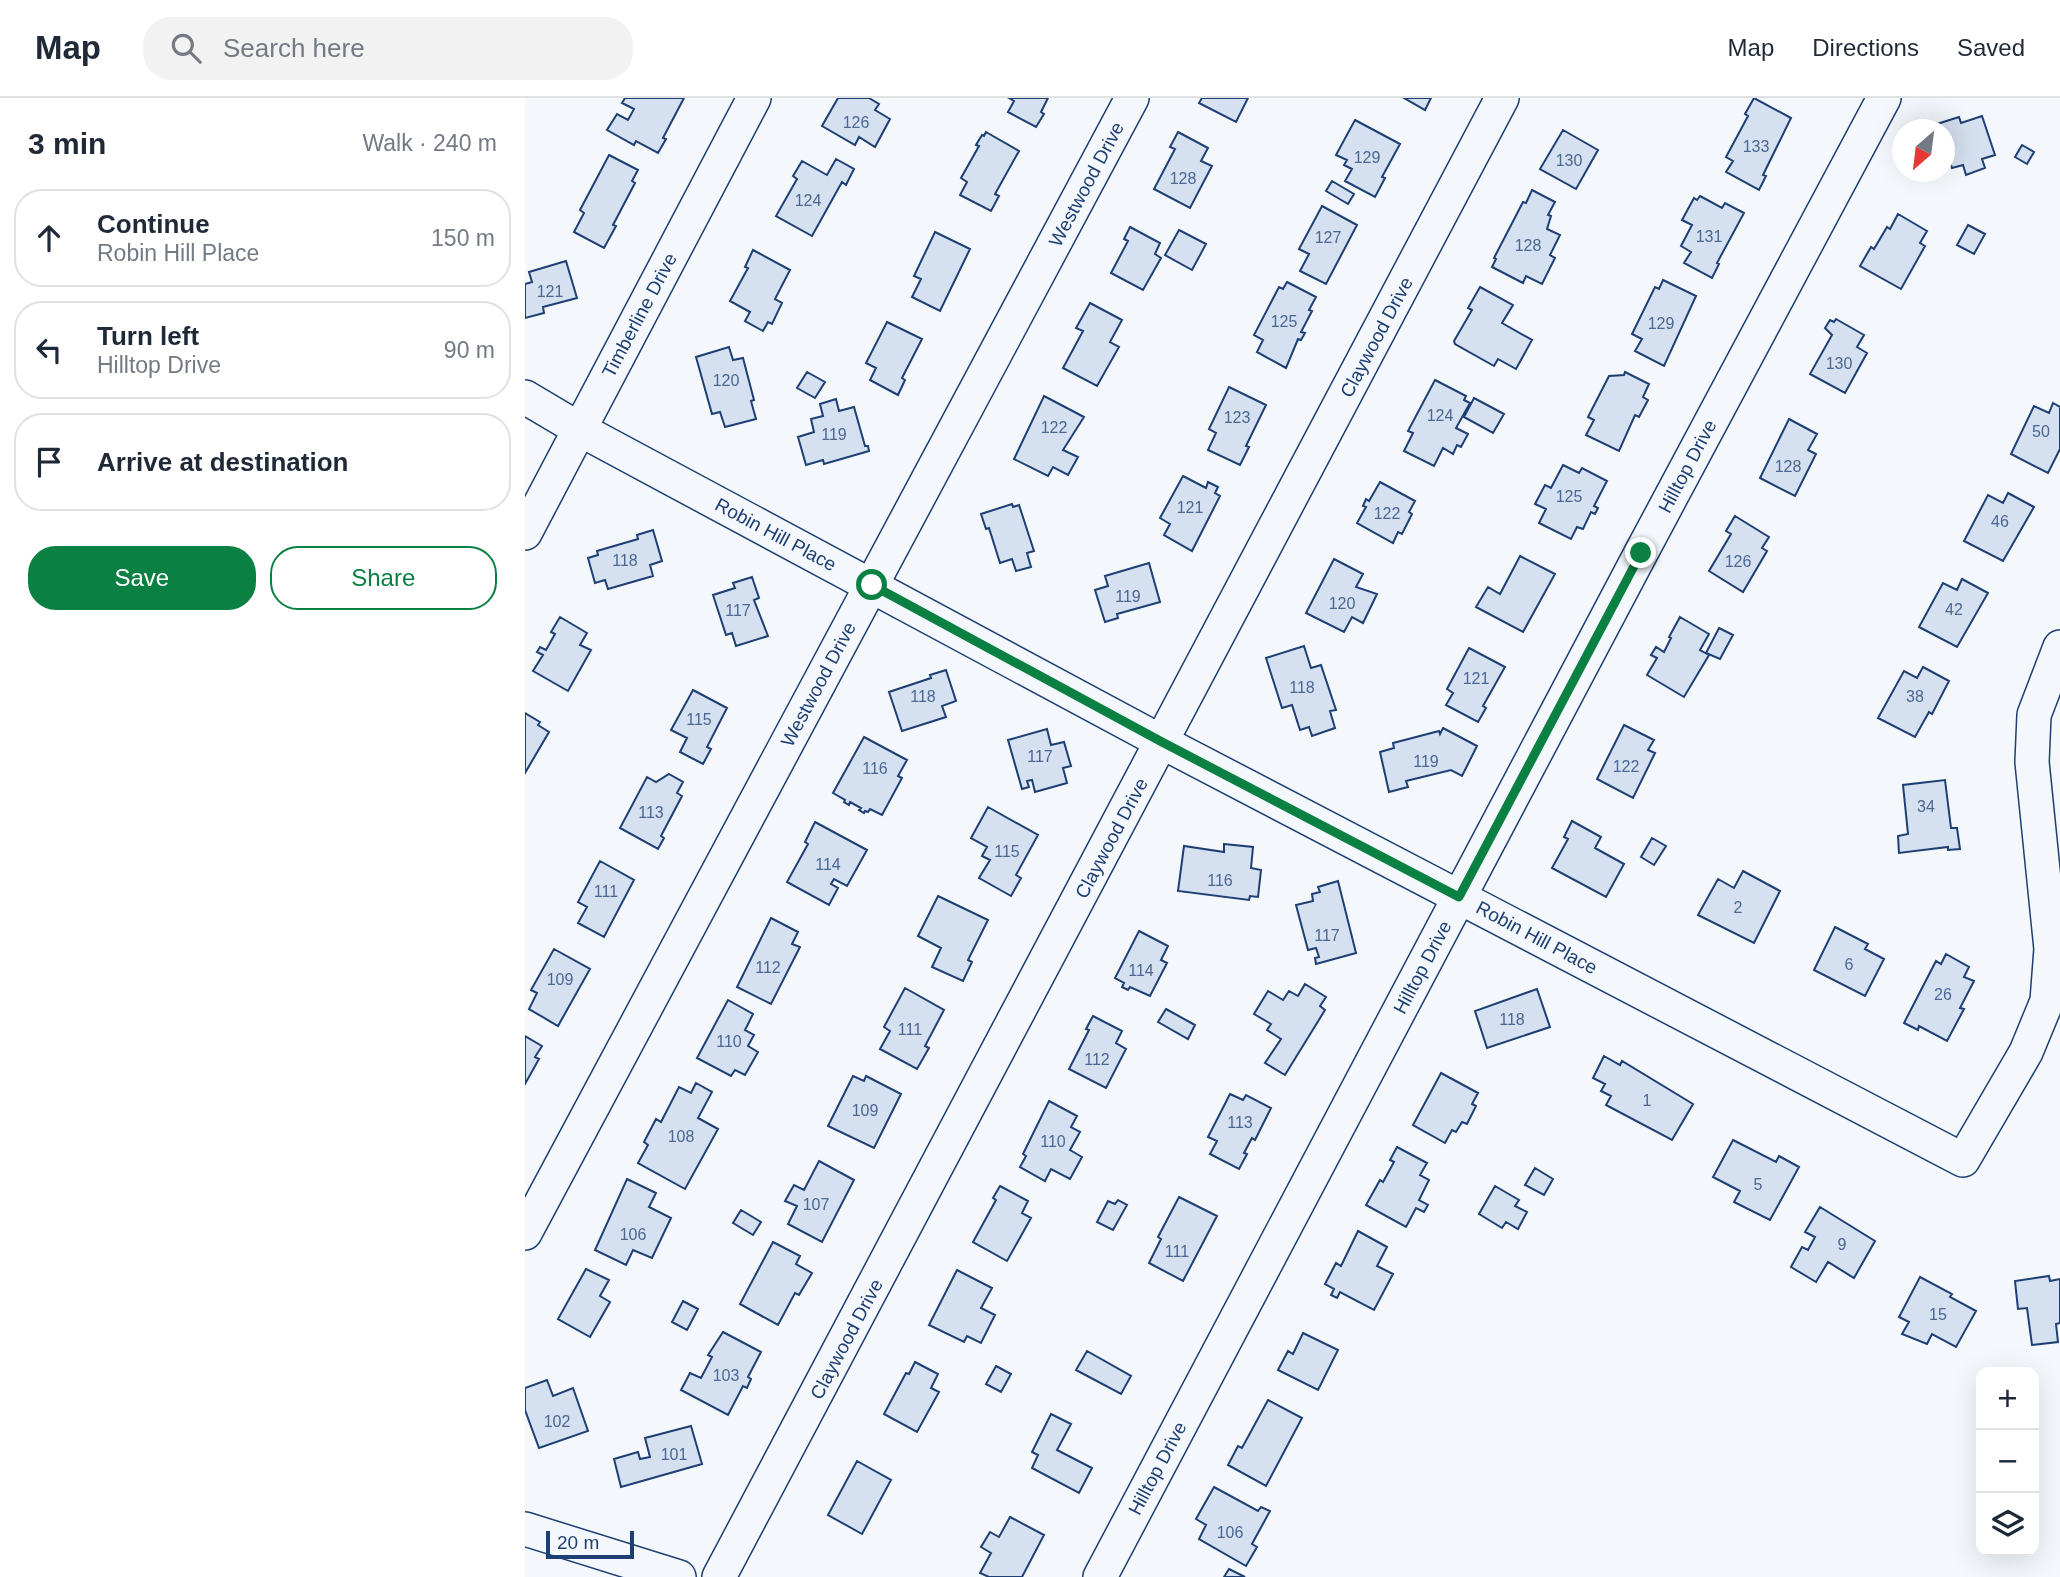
<!DOCTYPE html>
<html lang="en">
<head>
<meta charset="utf-8">
<style>
  :root { --surface:#fff; --page:#f2f2f3; --text:#1f2937; --muted:#747a83; --line:#e0e1e3; --accent:#0b8043 }
  body { margin:0; font-family:Helvetica,sans-serif; background:var(--page); color:var(--text) }
  .controls { position:absolute; right:21px; bottom:21px; display:grid; overflow:hidden; border-radius:14px; box-shadow:0 7px 28px #0002 }
  .controls button { width:63px; height:63px; display:grid; place-items:center; padding:0; border:0; border-bottom:2px solid var(--line); background:var(--surface); color:var(--text); font:35px sans-serif }
  .compass { position:absolute; left:1367px; top:21px; width:63px; height:63px; border-radius:50%; background:var(--surface); box-shadow:0 7px 28px #0002; rotate:208deg }
  .scale { position:absolute; left:21px; bottom:18px; width:88px; box-sizing:border-box; padding-left:7px; border:4px solid #1d3f73; border-top:0; font-size:19px; line-height:24px; white-space:nowrap; color:#1d3f73; -webkit-text-stroke:5px #f4f7fb; paint-order:stroke }
  .stop { position:absolute; width:21px; height:21px; margin:-16px; border:5px solid #0b8043; border-radius:50%; background:#fff }
  .stop.end { background:#0b8043; border-color:#fff; box-shadow:0 2px 7px #0008 }
  .list { margin:0; padding:0; list-style:none }
  h2 { display:flex; justify-content:space-between; align-items:center; height:91px; margin:0; padding:0 28px; font-size:30px }
  h2 small { font-size:23px; font-weight:400; color:var(--muted) }
  .list li { display:grid; grid-template-columns:46px 1fr auto; gap:21px; align-items:center; box-sizing:border-box; height:98px; margin:0 14px 14px; padding:0 14px; border:2px solid var(--line); border-radius:28px }
  .list b { display:block; font-size:26px; white-space:nowrap }
  .list p { margin:0; font-size:23px; white-space:nowrap; color:var(--muted) }
  .list em { font-size:23px; font-style:normal; color:var(--muted) }
  .actions { display:flex; gap:14px; padding:21px 28px }
  .actions a { flex:1; padding:16px 0; border:2px solid var(--accent); border-radius:28px; text-align:center; font-size:24px; color:var(--accent) }
  .actions .main { background:var(--accent); color:#fff }
  .icon { flex:none; width:38px; height:38px; fill:none; stroke:currentColor; stroke-width:2; stroke-linecap:round; stroke-linejoin:round }
  .map { position:relative; flex:none; width:1535px; height:1479px; overflow:hidden }
  header { display:flex; align-items:center; gap:42px; box-sizing:border-box; height:98px; padding:0 35px; background:var(--surface); border-bottom:2px solid var(--line) }
  header strong { font-size:33px }
  nav { display:flex; gap:38px; margin-inline-start:auto; font-size:24px }
  .search { width:490px; height:63px; background:var(--page); display:flex; align-items:center; gap:18px; box-sizing:border-box; padding:0 24px; border-radius:28px; color:var(--muted); font-size:26px }
  main { display:flex }
  aside { flex:1; background:var(--surface) }
  .map>svg:first-child { display:block }
  .building { fill:#d5e0f0; stroke:#1d3f73; stroke-width:2 }
  .lines { fill:none; stroke-linecap:round; stroke-linejoin:round }
  .minor-casing { stroke:#1d3f73; stroke-width:36 }
  .minor { stroke:#f4f7fb; stroke-width:33 }
  .route { stroke:#0b8043; stroke-width:9 }
  .labels { text-anchor:middle; stroke-width:5; stroke-linejoin:round; paint-order:stroke }
  .number-label { font-size:16px; fill:#4b6792 }
  .street-label { font-size:19px; fill:#1d3f73; stroke:#f4f7fb }
</style>
</head>
<body>
<header>
<strong>Map</strong>
<div class="search"><svg class="icon" aria-label="search" viewBox="0 0 24 24"><circle cx="10" cy="10" r="6"/><path d="M15 15l6 6"/></svg>Search here</div>
<nav><a>Map</a><a>Directions</a><a>Saved</a></nav>
</header>
<main>
<aside>
<h2>3 min<small>Walk · 240 m</small></h2>
<ul class="list">
<li><svg class="icon" aria-label="ahead" viewBox="0 0 24 24"><path d="M12 20V5M6 11l6-6 6 6"/></svg><div><b>Continue</b><p>Robin Hill Place</p></div><em>150 m</em></li>
<li><svg class="icon" aria-label="left" viewBox="0 0 24 24"><path d="M17 20v-9H6M10 6l-5 5 5 5"/></svg><div><b>Turn left</b><p>Hilltop Drive</p></div><em>90 m</em></li>
<li><svg class="icon" aria-label="arrive" viewBox="0 0 24 24"><path d="M6 21V4h12l-3 4 3 4H6"/></svg><div><b>Arrive at destination</b></div></li>
</ul>
<div class="actions"><a class="main">Save</a><a>Share</a></div>
</aside>
<div class="map">
<svg width="1535" height="1479" viewBox="0 0 1535 1479">
  <rect width="100%" height="100%" fill="#f4f7fb"/>
  <path class="building" d="M100,0H159L138,40L141,41L133,55L111,43L109,47L82,32L92,16L103,22L109,11L97,5Z
    M313,0H344L354,6L350,12L365,21L350,49L334,39L330,47L297,28Z
    M484,0H523L516,14L519,16L511,29L483,14L489,3Z
    M677,0H723L711,24L674,5Z
    M879,0H906L900,12Z
    M1229,0L1266,20L1238,77L1241,78L1234,92L1201,74L1208,63L1201,59L1223,18L1220,16Z
    M1457,18L1470,57L1457,61L1460,70L1441,77L1438,67L1427,70L1420,48V32H1414L1412,26L1434,19L1436,25Z
    M830,22L875,46L857,79L860,80L850,99L820,83L827,71L819,67L822,62L811,57Z
    M1038,32L1073,52L1051,91L1015,71Z
    M461,34L494,53L470,96L474,98L466,113L435,97L442,84L436,80L454,48L451,47L457,37L459,38Z
    M653,34L683,50L676,63L687,68L665,110L629,91L650,51L645,49Z
    M1497,47L1509,54L1502,66L1490,59Z
    M84,57L113,72L107,83L110,85L88,127L91,128L79,150L49,134L59,115L55,112Z
    M311,61L329,71L321,87L317,84L287,138L251,118L272,81L268,78L277,63L302,77Z
    M807,83L829,96L823,106L801,93Z
    M1007,92L1030,104L1023,117L1026,118L1022,131L1035,137L1025,157L1030,160L1017,186L1001,178L998,185L967,169L971,161L969,160L998,104L1001,105Z
    M1175,98L1197,110L1200,105L1219,115L1192,165L1194,166L1187,180L1159,165L1166,154L1156,148L1167,127L1157,122L1169,100L1172,102Z
    M797,108L832,127L801,186L775,173L784,156L774,151Z
    M1373,116L1402,133L1395,145L1400,148L1376,191L1335,168L1346,149L1349,151L1362,129L1365,131Z
    M1443,127L1460,136L1449,156L1432,147Z
    M605,129L635,145L630,156L636,160L618,192L586,175L603,143L599,141Z
    M654,132L681,146L667,172L640,157Z
    M410,134L445,151L415,213L387,199L396,181L389,178Z
    M228,152L265,172L250,201L257,205L247,226L243,224L238,233L220,223L225,214L205,203L223,170L220,169Z
    M41,163L52,200L18,209L19,215L0,220V186L7,184L4,174Z
    M1138,182L1171,198L1139,268L1110,253L1117,241L1107,236L1130,189L1134,191Z
    M762,184L791,199L784,212L787,213L776,234L780,235L776,242L773,241L761,270L732,254L738,242L729,237L754,189L758,191Z
    M955,189L988,207L977,225L1007,242L991,271L973,261L969,268L930,246L929,243L947,212L943,210Z
    M565,205L597,222L585,244L594,249L572,288L538,270L558,233L551,230Z
    M1311,221L1339,237L1332,249L1342,255L1320,295L1285,276L1307,237L1300,230L1305,222L1309,224Z
    M362,224L397,241L377,280L380,282L373,297L345,282L351,270L341,265Z
    M204,249L208,262L218,260L229,302L226,303L231,321L200,329L195,314L187,316L171,259Z
    M282,274L300,284L290,300L272,290Z
    M1100,274L1124,286L1118,299L1123,302L1114,319L1110,317L1094,353L1061,337L1069,322L1063,319L1084,278L1099,277Z
    M910,282L941,298L939,302L945,305L931,330L943,336L936,349L932,347L928,356L918,350L909,368L879,353L888,335L883,333Z
    M704,289L741,307L721,348L724,349L715,367L683,352L691,335L684,331Z
    M519,298L559,319L538,352L553,359L543,377L528,369L523,378L489,361Z
    M949,300L979,316L968,335L939,319Z
    M311,301L314,313L329,309L340,348H343L344,353L299,366L298,362L281,367L273,339L289,334L286,321L298,318L295,306Z
    M1528,305L1535,309V351L1523,375L1486,356L1509,308L1524,315Z
    M1264,321L1292,336L1283,352L1291,356L1270,398L1235,380Z
    M1038,367L1054,375L1057,370L1082,383L1069,408L1073,410L1070,416L1066,414L1058,431L1052,429L1046,441L1014,425L1021,411L1010,406L1020,387L1026,390Z
    M658,378L681,390L683,384L693,389L690,395L695,398L667,453L639,437L645,426L635,420Z
    M855,384L890,403L884,414L887,416L877,436L873,434L868,445L832,425L841,409L838,408L841,401L844,403Z
    M1483,395L1509,409L1478,463L1439,443L1463,397L1478,405Z
    M487,406L488,409L494,407L509,453L502,455L506,469L491,473L487,461L475,465L464,430L461,431L456,416Z
    M1210,418L1244,439L1237,450L1242,453L1218,494L1184,473L1206,436L1201,433Z
    M128,432L137,463L125,467L128,478L83,491L80,482L70,485L63,460L73,457L72,453L113,441L112,437Z
    M995,458L1030,476L998,534L951,509L963,489L975,496Z
    M809,461L838,476L831,489L852,496L838,525L827,519L819,534L781,515Z
    M624,465L635,504L592,516L593,520L580,524L570,492L583,488L580,478Z
    M227,479L234,500L229,502L243,538L211,548L207,535L201,537L188,497L210,490L208,485Z
    M1437,481L1463,495L1432,549L1394,529L1418,485L1432,492Z
    M35,519L62,535L55,547L66,552L43,593L8,573L18,557L12,554L15,549L21,552L30,536L26,534Z
    M1155,519L1184,536L1175,552L1184,557L1159,599L1122,577L1132,560L1126,557L1131,549L1139,554L1146,540L1144,539Z
    M1194,530L1208,537L1195,561L1181,555Z
    M779,548L786,570L796,567L811,612L805,613L810,630L787,638L784,629L775,632L767,607L757,610L741,560Z
    M944,550L980,569L958,608L961,610L953,624L921,607L928,595L922,591Z
    M1398,569L1424,583L1407,616L1404,614L1390,639L1353,620L1379,573L1392,580Z
    M421,572L431,603L417,608L421,619L377,633L364,594L406,580L405,577Z
    M168,592L202,610L182,649L186,651L178,666L155,654L162,640L146,632Z
    M0,615L15,624L13,627L24,634L0,675Z
    M1099,627L1129,642L1123,652L1130,655L1108,700L1072,681Z
    M918,630L952,648L937,678L926,672L881,683L883,689L864,694L855,654L869,650L868,645L914,633L915,636Z
    M522,631L526,647L539,644L546,668L538,670L542,685L510,694L507,682L502,683L504,689L497,691L483,642Z
    M339,639L382,662L373,678L377,680L357,717L345,711L343,714L340,713L339,715L334,712L336,710L325,704L324,707L319,704L320,702L308,695Z
    M144,676L158,684L152,695L157,698L136,738L139,740L133,751L95,730L122,679L131,684Z
    M1420,682L1426,730H1432L1435,751L1423,752V749L1374,755L1373,738L1383,736L1378,687Z
    M463,709L513,737L491,777L496,780L486,798L454,780L465,762L457,758L462,749L446,740Z
    M1047,723L1076,739L1070,750L1099,766L1081,799L1027,770L1043,741L1039,739Z
    M290,724L342,752L322,788L309,781L306,786L313,790L304,807L262,784L283,746L280,744Z
    M1127,740L1141,748L1129,767L1116,759Z
    M699,746L728,749L726,770L736,772L733,799L725,798L724,802L653,793L659,748L699,754Z
    M75,763L109,782L79,839L53,825L62,809L53,804Z
    M1218,773L1255,793L1229,845L1173,817L1193,781L1209,790Z
    M813,783L831,855L791,866L790,860L794,859L791,850L783,852L771,807L788,803L787,796L795,794L793,789Z
    M413,798L463,822L443,862L447,864L438,883L407,869L416,850L393,838Z
    M246,820L273,834L267,846L275,849L246,906L212,889Z
    M1310,829L1343,846L1340,851L1359,861L1340,898L1289,872Z
    M614,833L643,848L636,862L642,865L625,898L605,889L603,892L597,889L599,885L590,880Z
    M29,851L65,871L33,928L4,911L12,895L6,892Z
    M1421,856L1444,869L1439,879L1449,883L1435,910L1439,911L1422,943L1394,928L1393,932L1379,925L1411,863L1416,866Z
    M780,886L801,899L795,908L800,912L760,977L740,965L756,941L742,932L746,926L729,916L743,893L758,902L764,893L773,898Z
    M380,890L419,912L400,948L404,950L392,971L355,951L365,933L359,929Z
    M1012,891L1025,929L962,950L950,913Z
    M203,902L228,916L220,932L229,937L223,948L233,954L220,977L210,972L206,978L172,960Z
    M641,911L670,927L663,941L633,924Z
    M568,918L597,933L591,945L601,951L581,990L544,971L564,932L561,931Z
    M0,938L17,948L10,959L14,961L0,986Z
    M1079,958L1095,967L1097,963L1168,1006L1147,1042L1081,1007L1086,998L1076,993L1080,986L1068,980Z
    M916,975L953,995L947,1006L951,1008L942,1026L937,1024L931,1034L927,1032L920,1045L888,1027Z
    M328,978L339,983L341,978L376,996L349,1050L303,1028Z
    M171,985L187,994L173,1020L193,1031L160,1091L113,1065L123,1047L119,1044L131,1021L136,1024L154,989L166,995Z
    M705,996L718,1002L721,997L746,1010L730,1042L727,1040L719,1055L722,1056L714,1071L685,1056L692,1043L683,1039Z
    M524,1003L552,1018L546,1029L555,1034L545,1052L557,1059L545,1081L526,1071L520,1083L495,1069L501,1058L498,1056Z
    M1208,1042L1251,1064L1254,1058L1274,1069L1245,1122L1209,1104L1215,1093L1188,1079Z
    M872,1049L902,1065L895,1077L904,1082L894,1102L903,1107L899,1114L891,1110L881,1129L841,1107L855,1082L858,1084L869,1064L865,1062Z
    M294,1063L329,1082L297,1144L263,1126L272,1108L260,1103L269,1087L279,1092Z
    M1010,1070L1028,1081L1019,1097L1000,1087Z
    M102,1081L131,1095L124,1109L146,1120L127,1160L108,1152L101,1167L70,1152Z
    M475,1088L503,1103L497,1115L506,1120L482,1163L448,1144L471,1102L468,1100Z
    M970,1088L994,1102L990,1108L1002,1114L993,1131L981,1124L977,1130L954,1116Z
    M654,1099L692,1118L658,1183L624,1165L636,1141L633,1139Z
    M593,1102L602,1107L588,1132L572,1124L583,1103L590,1106Z
    M1295,1109L1350,1143L1329,1180L1303,1164L1291,1184L1266,1169L1277,1149L1283,1152L1290,1139L1280,1134Z
    M216,1112L236,1124L228,1137L208,1125Z
    M833,1133L862,1149L852,1168L868,1176L849,1212L815,1194L812,1200L806,1197L809,1191L800,1186L811,1165L816,1168Z
    M248,1144L275,1158L271,1166L287,1175L274,1197L270,1195L253,1227L215,1206Z
    M61,1171L84,1182L75,1198L85,1204L65,1239L33,1221Z
    M432,1172L467,1190L456,1210L470,1217L456,1245L442,1238L439,1244L404,1227Z
    M1524,1178L1525,1183L1535,1181V1225L1531,1226L1533,1244L1507,1247L1502,1210L1493,1211L1490,1183Z
    M1395,1179L1427,1196L1425,1199L1451,1213L1431,1249L1407,1236L1402,1246L1377,1236L1384,1224L1374,1219Z
    M158,1203L173,1211L162,1232L147,1224Z
    M198,1234L236,1254L223,1279L226,1281L222,1290L218,1288L203,1317L156,1292L165,1275L176,1280L187,1259L183,1257Z
    M778,1235L813,1252L793,1292L753,1272L763,1253L768,1256Z
    M562,1253L606,1278L596,1296L551,1272Z
    M390,1264L413,1276L406,1290L414,1294L392,1334L359,1316L381,1275L384,1276Z
    M471,1268L486,1276L476,1294L461,1286Z
    M22,1282L28,1298L48,1290L63,1333L14,1350L0,1312V1290Z
    M743,1302L777,1320L741,1388L703,1367L713,1348L717,1350Z
    M526,1316L546,1326L532,1352L567,1370L554,1395L507,1370L513,1357L507,1354Z
    M166,1328L177,1366L96,1389L89,1361L113,1354L115,1361L125,1359L120,1340Z
    M332,1363L366,1382L337,1436L303,1417Z
    M689,1389L733,1413L736,1409L745,1413L727,1446L732,1449L721,1468L674,1441L681,1427L671,1421Z
    M485,1419L519,1437L497,1479H464L455,1475L466,1455L456,1449L465,1434L474,1439Z
    M704,1471L720,1479H699Z"/>
  <g class="lines">
    <g class="minor-casing">
      <path id="minor" d="M0,299L54,331L637,644L1438,1062L1501,954L1522,903L1526,851L1507,664L1509,617L1535,549
        M0,435L229,0
        M0,1135L607,0
        M0,1431L154,1479
        M194,1479L977,0
        M575,1479L1116,455L1359,0"/>
    </g>
    <use href="#minor" class="minor"/>
  </g>
  <g class="lines">
    <path class="route" d="M347,487L637,644L934,799L1116,455"/>
  </g>
  <g class="labels">
    <g class="number-label">
      <text x="331" y="30">126</text>
      <text x="1231" y="54">133</text>
      <text x="842" y="65">129</text>
      <text x="1044" y="68">130</text>
      <text x="658" y="86">128</text>
      <text x="283" y="108">124</text>
      <text x="1184" y="144">131</text>
      <text x="803" y="145">127</text>
      <text x="1003" y="153">128</text>
      <text x="25" y="199">121</text>
      <text x="759" y="229">125</text>
      <text x="1136" y="231">129</text>
      <text x="1314" y="271">130</text>
      <text x="201" y="288">120</text>
      <text x="915" y="323">124</text>
      <text x="712" y="325">123</text>
      <text x="529" y="335">122</text>
      <text x="1516" y="339">50</text>
      <text x="309" y="342">119</text>
      <text x="1263" y="374">128</text>
      <text x="1044" y="404">125</text>
      <text x="665" y="415">121</text>
      <text x="862" y="421">122</text>
      <text x="1475" y="429">46</text>
      <text x="100" y="468">118</text>
      <text x="1213" y="469">126</text>
      <text x="603" y="504">119</text>
      <text x="817" y="511">120</text>
      <text x="1429" y="517">42</text>
      <text x="213" y="518">117</text>
      <text x="951" y="586">121</text>
      <text x="777" y="595">118</text>
      <text x="398" y="604">118</text>
      <text x="1390" y="604">38</text>
      <text x="174" y="627">115</text>
      <text x="515" y="664">117</text>
      <text x="901" y="669">119</text>
      <text x="1101" y="674">122</text>
      <text x="350" y="676">116</text>
      <text x="1401" y="714">34</text>
      <text x="126" y="720">113</text>
      <text x="482" y="759">115</text>
      <text x="303" y="772">114</text>
      <text x="695" y="788">116</text>
      <text x="81" y="799">111</text>
      <text x="1213" y="815">2</text>
      <text x="802" y="843">117</text>
      <text x="1324" y="872">6</text>
      <text x="243" y="875">112</text>
      <text x="616" y="878">114</text>
      <text x="35" y="887">109</text>
      <text x="1418" y="902">26</text>
      <text x="987" y="927">118</text>
      <text x="385" y="937">111</text>
      <text x="204" y="949">110</text>
      <text x="572" y="967">112</text>
      <text x="1122" y="1008">1</text>
      <text x="340" y="1018">109</text>
      <text x="715" y="1030">113</text>
      <text x="156" y="1044">108</text>
      <text x="528" y="1049">110</text>
      <text x="1233" y="1092">5</text>
      <text x="291" y="1112">107</text>
      <text x="108" y="1142">106</text>
      <text x="1317" y="1152">9</text>
      <text x="652" y="1159">111</text>
      <text x="1413" y="1222">15</text>
      <text x="201" y="1283">103</text>
      <text x="32" y="1329">102</text>
      <text x="149" y="1362">101</text>
      <text x="705" y="1440">106</text>
    </g>
    <g class="street-label">
      <text transform="translate(561 86) rotate(-62)" y="7">Westwood Drive</text>
      <text transform="translate(114 217) rotate(-62)" y="7">Timberline Drive</text>
      <text transform="translate(851 239) rotate(-62)" y="7">Claywood Drive</text>
      <text transform="translate(1162 368) rotate(-62)" y="7">Hilltop Drive</text>
      <text transform="translate(251 436) rotate(28)" y="7">Robin Hill Place</text>
      <text transform="translate(293 586) rotate(-62)" y="7">Westwood Drive</text>
      <text transform="translate(586 740) rotate(-62)" y="7">Claywood Drive</text>
      <text transform="translate(1012 839) rotate(28)" y="7">Robin Hill Place</text>
      <text transform="translate(897 869) rotate(-62)" y="7">Hilltop Drive</text>
      <text transform="translate(321 1241) rotate(-62)" y="7">Claywood Drive</text>
      <text transform="translate(632 1370) rotate(-62)" y="7">Hilltop Drive</text>
    </g>
  </g>
</svg>
<div class="controls">
<button>+</button>
<button>−</button>
<button><svg class="icon" aria-label="layers" viewBox="0 0 24 24"><path d="M12 4l9 5-9 5-9-5zM3 14l9 5 9-5"/></svg></button>
</div>
<svg class="compass" viewBox="-18 -18 36 36"><path d="M0-13l5 13h-10z" fill="#e53935"/><path d="M0 13l5-13h-10z" fill="#747a83"/></svg>
<div class="scale">20 m</div>
<div class="stop" style="left:347px;top:487px"></div>
<div class="stop end" style="left:1116px;top:455px"></div>
</div>
</main>
</body>
</html>
